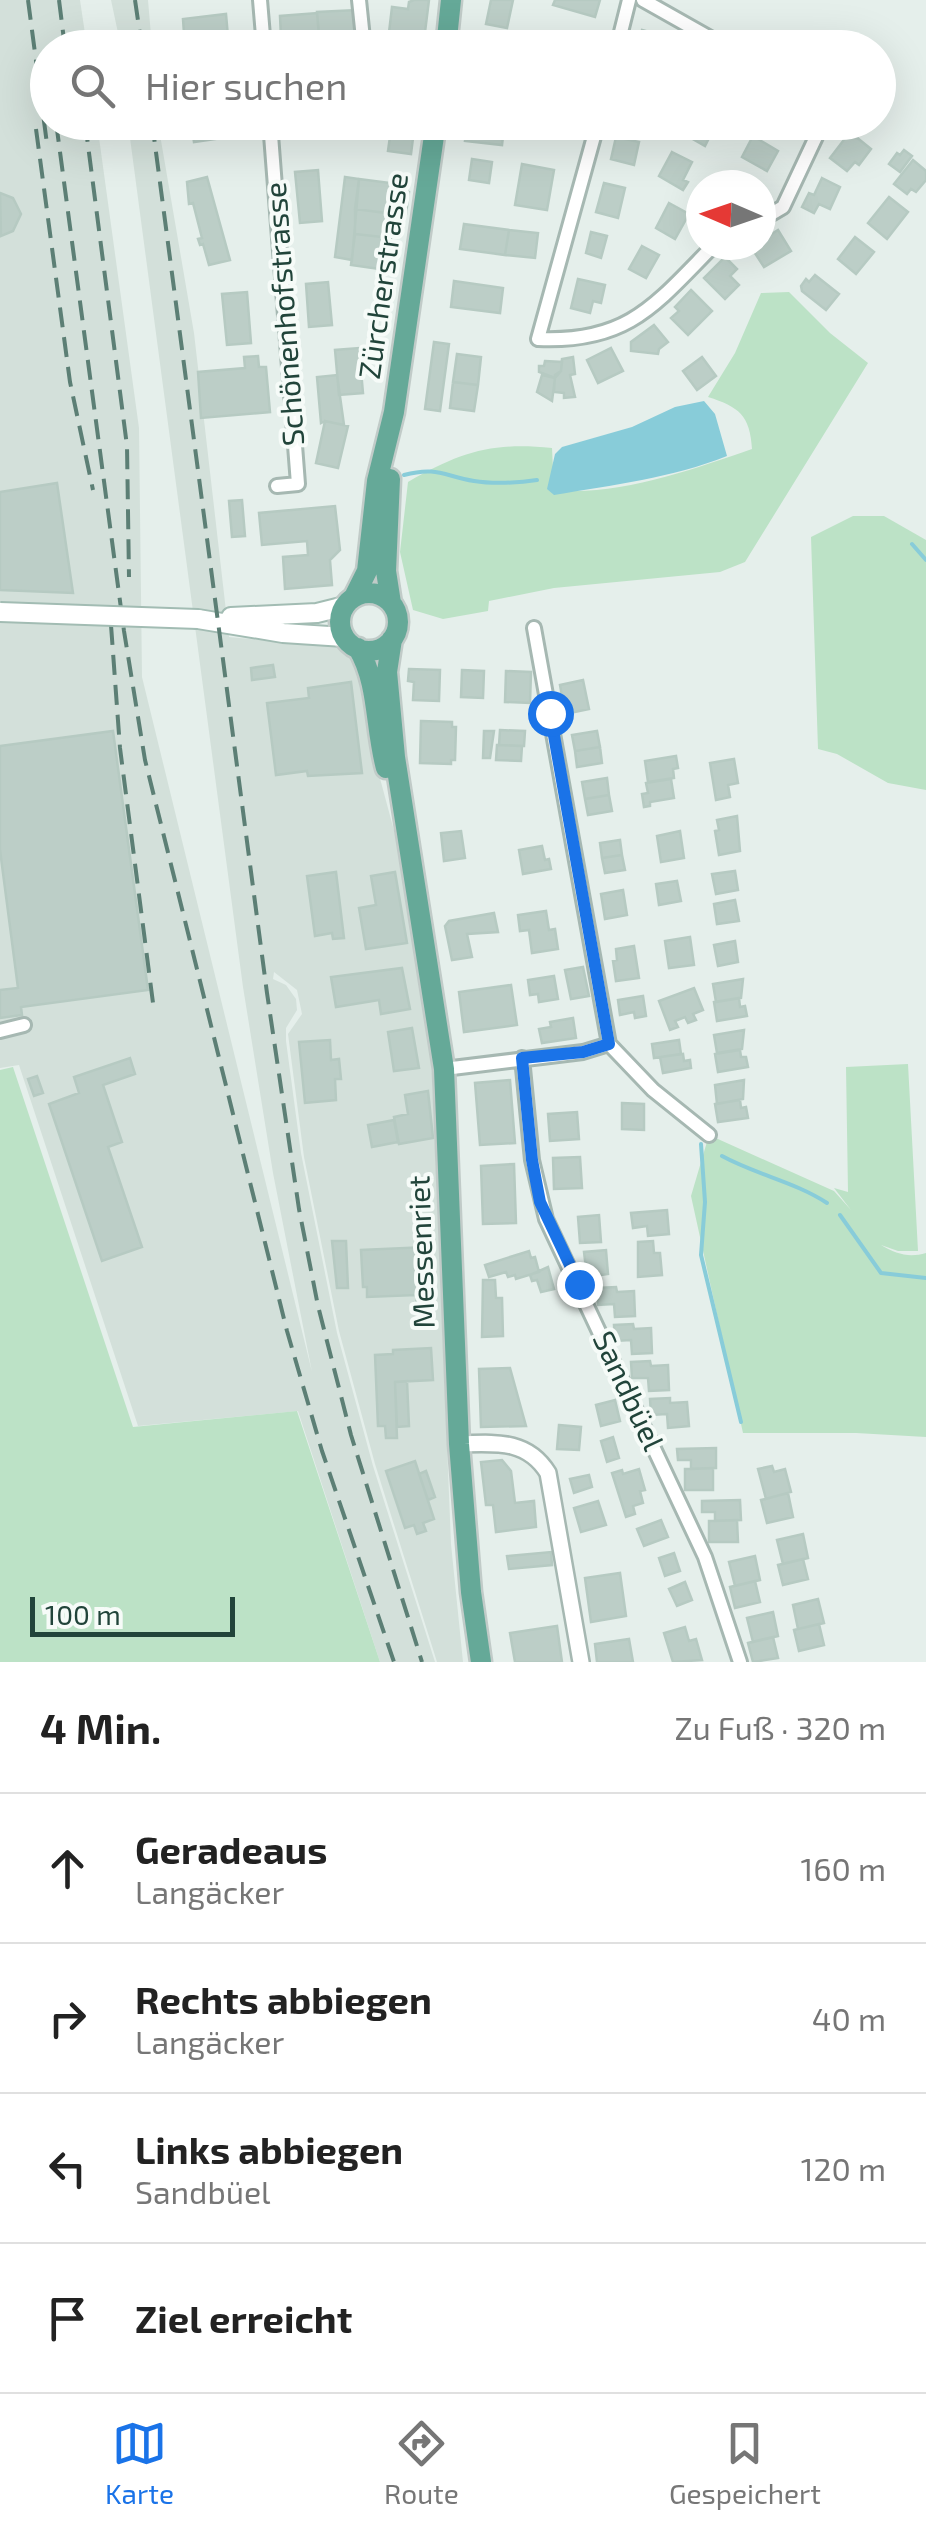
<!DOCTYPE html>
<html lang="de">
<head>
<meta charset="utf-8">
<style>
  :root { --surface:#fff; --page:#f6f6f6; --text:#222; --muted:#767676; --line:#e0e0e0; --accent:#1a73e8 }
  body { margin:0; font-family:"Exo 2",sans-serif; background:var(--page); color:var(--text) }
  .compass { position:absolute; left:686px; top:170px; width:90px; height:90px; border-radius:50%; background:var(--surface); box-shadow:0 10px 40px #0002; rotate:272deg }
  .scale { position:absolute; left:30px; bottom:25px; width:205px; box-sizing:border-box; padding-left:10px; border:5px solid #21443a; border-top:0; font-size:28px; line-height:35px; white-space:nowrap; color:#21443a; -webkit-text-stroke:8px #f6fbf8; paint-order:stroke }
  .stop { position:absolute; width:30px; height:30px; margin:-22px; border:8px solid #1a73e8; border-radius:50%; background:#fff }
  .stop.end { background:#1a73e8; border-color:#fff; box-shadow:0 2px 10px #0008 }
  .list { margin:0; padding:0; list-style:none }
  h2 { display:flex; justify-content:space-between; align-items:center; height:130px; margin:0; padding:0 40px; font-size:42px }
  h2 small { font-size:32px; font-weight:400; color:var(--muted) }
  .list li { display:grid; grid-template-columns:65px 1fr auto; gap:30px; align-items:center; box-sizing:border-box; height:150px; padding:0 40px; border-top:2px solid var(--line) }
  .list b { display:block; font-size:38px; white-space:nowrap }
  .list p { margin:0; font-size:32px; white-space:nowrap; color:var(--muted) }
  .list em { font-size:32px; font-style:normal; color:var(--muted) }
  .icon { flex:none; width:55px; height:55px; fill:none; stroke:currentColor; stroke-width:2; stroke-linecap:round; stroke-linejoin:round }
  .map { position:relative; flex:none; width:926px; height:1662px; overflow:hidden }
  .search { position:absolute; background:var(--surface); box-shadow:0 10px 40px #0002; left:30px; right:30px; top:30px; height:110px; display:flex; align-items:center; gap:25px; box-sizing:border-box; padding:0 35px; border-radius:55px; color:var(--muted); font-size:38px }
  .sheet { height:730px; background:var(--surface) }
  nav { display:flex; justify-content:space-around; align-items:center; box-sizing:border-box; height:140px; border-top:2px solid var(--line); background:var(--surface); font-size:28px; color:var(--muted) }
  nav a { display:grid; justify-items:center; gap:5px }
  nav .on { color:var(--accent) }
  .map>svg:first-child { display:block }
  .built { fill:#d3e0da }
  .green { fill:#bce2c6 }
  .water { fill:#88ccd9 }
  .lines { fill:none; stroke-linecap:round; stroke-linejoin:round }
  .stream { stroke:#88ccd9; stroke-width:4 }
  .building { fill:#bccec7; stroke:#b6cac2; stroke-width:2.5 }
  .minor-casing { stroke:#a6b8b2; stroke-width:18 }
  .tertiary-casing { stroke:#a6b8b2; stroke-width:20 }
  .secondary-casing { stroke:#a2bcb3; stroke-width:22 }
  .primary-casing { stroke:#c1cbc8; stroke-width:25 }
  .minor { stroke:#fff; stroke-width:12 }
  .tertiary { stroke:#fff; stroke-width:15 }
  .secondary { stroke:#fff; stroke-width:18 }
  .primary { stroke:#65a998; stroke-width:20 }
  .rail { stroke:#5c7f75; stroke-width:4; stroke-dasharray:20 10; stroke-linecap:butt }
  .secondary-bridge-casing { stroke:#a2bcb3; stroke-width:22; stroke-linecap:butt }
  .secondary-bridge { stroke:#fff; stroke-width:18 }
  .route { stroke:#1a73e8; stroke-width:12 }
  .labels { text-anchor:middle; stroke-width:8; stroke-linejoin:round; paint-order:stroke }
  .street-label { font-size:30px; fill:#21443a; stroke:#f6fbf8 }
</style>
</head>
<body>
<div class="map">
<svg width="926" height="1662" viewBox="0 0 926 1662">
  <rect width="100%" height="100%" fill="#e5efeb"/>
  <path class="built" d="M0,0H80L87,47L48,48V122L97,123L139,428L142,677L312,1372L273,1173L243,987L128,123H158L194,333L229,637L273,641L326,640L342,645L356,656L363,675L374,756L396,838L412,918L431,1049L451,1544L463,1662H437L375,1464L339,1331L304,1157L288,1034L302,1014L297,990L274,972L273,979L286,985L296,999L297,1010L286,1028V1041L301,1153L337,1333L373,1466L435,1662H380L298,1411L138,1426L19,1065L0,1068Z
    M111,0H148L152,47H121Z"/>
  <path class="green" d="M789,292L830,333L868,363L745,562L720,572L554,588L489,601L488,611L443,619L413,610L400,552L408,482C461,452 491,442 552,448L554,490C616,497 694,469 752,449C750,415 739,407 708,397L735,353L761,293Z
    M853,516H884L926,540V790L888,783L837,754L818,749L811,537Z
    M908,1064L918,1251H898L881,1245C896,1254 909,1258 926,1253V1437L856,1433H743L691,1196L709,1135L834,1191L851,1210L834,1188L848,1192L846,1067Z
    M13,1067L133,1427L297,1411L380,1662H0V1070Z"/>
  <path class="water" d="M704,401L715,414L727,456C672,478 613,485 554,495L547,489L555,454L562,447L632,427L675,407Z"/>
  <g class="lines">
    <path class="stream" d="M404,475C437,466 444,476 474,481C492,484 519,483 537,480
      M912,544L926,560
      M701,1144L705,1202L701,1255L741,1422
      M722,1156C757,1175 795,1182 827,1203
      M840,1215L881,1273L926,1278"/>
  </g>
  <path class="building" d="M414,0H429L423,48H403L404,43L388,41L392,7L408,9L409,2Z
    M491,0H513L507,28L486,24Z
    M555,0H600L595,17L553,5Z
    M357,10L359,31L319,34L317,12Z
    M317,13L319,36L281,38L280,16Z
    M226,14L229,48H185L183,19Z
    M642,30L674,39L672,48H637Z
    M191,122H235L236,136L194,142Z
    M392,122H415L411,154L388,151Z
    M468,122H494L493,126L504,128L502,145L465,141Z
    M690,122H717L705,146L684,134Z
    M850,132L871,149L859,165L855,162L847,171L830,158Z
    M753,136L778,151L767,171L742,157Z
    M616,137L639,142L634,165L611,159Z
    M904,150L912,156L900,172L889,164L897,153L900,155Z
    M672,152L692,162L683,180L688,182L683,190L659,176Z
    M472,159L492,162L489,183L469,180Z
    M913,160L926,171V180L916,192L911,189L907,194L894,184Z
    M522,164L554,170L547,210L515,205Z
    M318,170L322,221L300,223L295,172Z
    M207,177L230,260L209,265L203,244L200,245L198,239L202,238L193,203L189,204L187,182Z
    M345,177L359,179L352,260L335,257Z
    M822,178L840,187L830,209L819,204L814,213L802,207L809,193L814,195Z
    M359,179L398,184L394,214L355,209Z
    M604,183L625,188L618,218L596,212Z
    M398,188L409,192L406,214H394Z
    M0,193L13,198L21,214L13,231L1,236Z
    M889,197L908,212L887,239L868,223Z
    M669,203L689,214L675,239L656,228Z
    M355,209L394,214L391,238L355,234Z
    M464,224L509,230L505,255L460,249Z
    M509,230L538,233L535,258L505,255Z
    M778,230L791,251L764,267L751,247L761,245V241Z
    M591,232L607,236L601,258L586,253Z
    M355,234L391,238L387,270L351,265Z
    M855,237L874,252L856,274L838,259Z
    M642,246L659,255L646,278L629,269Z
    M725,257L737,269L730,276L739,285L725,299L704,278Z
    M815,275L839,294L826,310L802,291L801,286L806,279L809,282Z
    M578,279L605,285L601,303L593,301L590,313L571,308Z
    M454,281L503,288L500,313L451,307Z
    M328,282L332,325L309,327L306,284Z
    M691,290L712,311L688,335L671,318L679,311L675,307Z
    M247,292L251,343L227,345L222,294Z
    M654,325L668,342L659,349L658,354L631,351V342Z
    M434,342L449,344L440,411L425,409Z
    M359,348L363,393L339,395L335,350Z
    M611,348L623,371L598,383L587,360Z
    M457,354L481,357L478,385L453,382Z
    M258,356L259,367H266L270,412L201,418L198,372L245,368L244,357Z
    M573,357L575,374L570,375L575,397L564,398V393L554,392L555,375L561,371L562,359Z
    M702,357L716,376L697,390L683,371Z
    M545,361L562,362L561,371L555,378L539,372V366H544Z
    M337,375L344,425L325,421L321,423L317,377Z
    M542,375L555,378L552,401L537,392Z
    M453,382L478,385L474,411L450,408Z
    M325,421L348,426L338,468L316,463Z
    M57,483L73,593L0,590V492Z
    M242,500L245,536L232,537L229,501Z
    M335,506L340,550L330,560L332,585L285,589L283,557L308,555L307,541L262,545L259,513Z
    M273,665L275,677L252,680L251,668Z
    M409,669L440,670L439,701L413,700L414,682L408,681Z
    M462,670L484,671L483,698L461,697Z
    M506,671L531,672L530,703L505,702Z
    M583,680L589,709L565,714L560,685Z
    M351,682L362,773L308,776L307,771L276,775L267,703L309,698L308,688Z
    M421,721L452,722V727H456L455,760H451V764L420,763Z
    M500,730L525,731L524,746L499,745Z
    M113,731L148,990L21,1007L22,1015L0,1018V990L18,988L0,850V746Z
    M484,731H494L490,758H483Z
    M597,731L600,747L575,751L572,735Z
    M497,745L522,746L521,761L496,760Z
    M600,747L602,763L577,767L575,751Z
    M676,756L678,768L673,769L674,778L648,782L645,761Z
    M734,759L738,783L728,785L730,797L716,800L710,763Z
    M607,778L609,795L585,799L582,782Z
    M671,779L674,798L650,802V806L644,807L642,794L648,793L646,783Z
    M609,795L612,811L588,815L585,799Z
    M737,816L740,851L719,855L715,831L719,830L717,820Z
    M461,831L465,858L444,861L441,833Z
    M680,831L684,858L661,862L657,836Z
    M620,840L622,855L602,858L600,843Z
    M542,846L545,860L549,859L551,869L523,874L519,850Z
    M622,855L625,870L605,873L602,858Z
    M735,871L738,890L716,894L712,874Z
    M336,872L344,938L333,939L332,933L315,936L307,876Z
    M395,872L407,943L366,949L359,908L376,905L371,876Z
    M677,881L681,901L659,905L656,884Z
    M623,890L627,915L605,919L601,894Z
    M735,900L739,921L717,924L714,904Z
    M546,911L549,930L555,929L558,949L532,953L529,930L520,931L518,915Z
    M494,913L498,932L467,934L472,957L452,960L445,926L449,921Z
    M690,937L694,965L669,968L665,941Z
    M735,941L738,962L718,966L714,945Z
    M634,946L639,978L616,981L613,961L617,960L616,949Z
    M583,967L589,996L571,999L565,970Z
    M402,968L410,1009L381,1014L379,1000L336,1007L331,977Z
    M554,976L558,999L539,1002L538,994L530,995L528,980Z
    M743,979L741,998L716,1002L713,984Z
    M511,985L517,1025L464,1032L459,992Z
    M694,988L703,1010L693,1014L696,1020L688,1023L685,1017L675,1021L678,1027L670,1030L659,1001Z
    M643,996L646,1016L635,1018L634,1012L620,1015L618,1000Z
    M739,998L740,1007L745,1006L747,1016L717,1021L714,1002Z
    M573,1018L576,1038L542,1043L539,1029L551,1027L550,1022Z
    M412,1028L419,1068L394,1071L388,1032Z
    M744,1030L742,1049L717,1053L714,1035Z
    M330,1040L331,1060L339,1059L341,1079H335L336,1100L305,1103L299,1042Z
    M679,1040L681,1054L654,1058L652,1044Z
    M740,1050L741,1057H746L748,1067L718,1072L715,1054Z
    M683,1054L684,1061L690,1060L691,1068L663,1073L660,1057Z
    M130,1058L135,1074L103,1085L122,1142L108,1147L142,1247L102,1261L49,1104L79,1093L74,1077Z
    M37,1076L43,1093L34,1096L28,1079Z
    M510,1080L515,1143L480,1145L475,1083Z
    M744,1080L743,1099L717,1104L715,1085Z
    M428,1091L433,1138L399,1144L394,1117L408,1114L405,1095Z
    M740,1100L741,1108L746,1107L748,1118L718,1122L715,1104Z
    M622,1103L644,1104V1130L622,1129Z
    M577,1112L579,1139L550,1141L548,1114Z
    M394,1120L398,1142L372,1147L368,1125Z
    M580,1157L582,1188L554,1189L553,1158Z
    M514,1164L516,1223L483,1224L481,1166Z
    M667,1210L669,1234L648,1236L647,1226L633,1228L631,1213Z
    M599,1215L601,1242L580,1243L578,1217Z
    M332,1241H346L348,1288H337Z
    M653,1241L654,1253H660L662,1275L638,1277V1242Z
    M427,1247L430,1306L417,1307L416,1295L367,1297V1287H363L361,1250Z
    M606,1250L608,1274L587,1277L584,1252Z
    M529,1251L531,1258L535,1257L539,1272L516,1279L515,1275L508,1277L506,1272L489,1277L485,1265Z
    M548,1267L554,1289L541,1292L537,1280L532,1281L530,1275Z
    M483,1280H495L496,1298H502L503,1336L482,1337Z
    M616,1287L617,1292L634,1291L635,1316L615,1317L614,1304L598,1305L597,1288Z
    M633,1324L634,1329L651,1328L652,1353L632,1354L631,1340L615,1341L614,1325Z
    M431,1348L433,1380L395,1382L397,1438H386L385,1426H378L375,1355L393,1354V1350Z
    M650,1361L651,1366L668,1365L669,1390L649,1391L648,1378H632L631,1362Z
    M510,1368L526,1426L481,1427L479,1369Z
    M407,1381L409,1426L397,1427L395,1382Z
    M670,1398V1403L687,1402L689,1426L668,1428L667,1414L651,1415L650,1399Z
    M615,1400L620,1421L601,1426L596,1405Z
    M559,1425L581,1427L579,1450L557,1449Z
    M613,1437L619,1458L607,1462L601,1441Z
    M716,1448V1468L691,1469V1460H678L677,1449Z
    M502,1460L511,1471L515,1503L534,1501L536,1527L496,1532L493,1505H486L481,1462Z
    M415,1461L434,1519L423,1523L426,1531L417,1534L414,1525L405,1528L386,1471Z
    M772,1466L774,1472L785,1469L791,1492L766,1499L758,1469Z
    M713,1468V1490H685V1469Z
    M639,1469L645,1490L640,1491L643,1503L633,1506L635,1514L626,1517L612,1473L622,1470L623,1474Z
    M426,1471L435,1497L428,1500L419,1474Z
    M589,1475L592,1487L574,1493L570,1479Z
    M788,1493L793,1517L767,1523L761,1500Z
    M740,1500L741,1520L715,1521V1512H702V1501Z
    M598,1501L606,1525L581,1532L574,1508Z
    M661,1520L668,1537L644,1546L637,1529Z
    M737,1520L738,1542H709V1521Z
    M803,1534L808,1558L783,1564L777,1540Z
    M551,1552L552,1565L509,1569L507,1556Z
    M674,1553L680,1571L665,1576L659,1558Z
    M755,1556L760,1580L735,1586L729,1562Z
    M803,1559L808,1579L783,1585L778,1565Z
    M620,1573L626,1616L591,1622L585,1578Z
    M755,1581L760,1602L735,1608L730,1587Z
    M685,1582L692,1600L677,1606L669,1589Z
    M818,1599L824,1623L798,1629L793,1605Z
    M773,1612L778,1636L753,1642L747,1618Z
    M819,1624L824,1645L799,1651L794,1630Z
    M557,1626L562,1662H515L510,1633Z
    M685,1627L689,1641L696,1639L702,1660L673,1662L664,1633Z
    M773,1637L778,1658L753,1662L748,1643Z
    M629,1639L633,1662H597L595,1644Z"/>
  <g class="lines">
    <g class="minor-casing">
      <path id="minor" d="M260,0L264,48
        M359,0L364,48
        M643,0L728,48
        M617,48L629,0
        M270,122L298,484L277,486
        M598,122L538,339C628,343 655,305 714,245
        M761,220L783,207L823,122
        M0,1031L24,1025
        M609,1044L653,1090L709,1135
        M522,1058L532,1160L546,1219L705,1557L740,1662
        M444,1069L583,1052L609,1044L534,628"/>
    </g>
    <g class="tertiary-casing">
      <path id="tertiary" d="M459,1444C495,1443 527,1439 548,1473L581,1662"/>
    </g>
    <g class="secondary-casing">
      <path id="secondary" d="M231,617L317,613L345,606
        M198,619L283,633L344,637"/>
    </g>
    <g class="primary-casing">
      <path id="primary" d="M446,48L451,0
        M390,479L386,571L391,603
        M340 622a29 29 0 1 1 58 0a29 29 0 1 1-58 0Z
        M354,597L367,571L377,481L394,412L436,122
        M392,639L387,672L395,757L444,1069L459,1444L471,1592L481,1662
        M358,648C379,683 375,729 386,768"/>
    </g>
    <use href="#minor" class="minor"/>
    <use href="#tertiary" class="tertiary"/>
    <use href="#secondary" class="secondary"/>
    <use href="#primary" class="primary"/>
    <path class="rail" d="M28,0L47,144
      M59,0L65,48
      M135,0L142,48
      M56,122L124,631L145,760L287,1331L322,1451L394,1662
      M85,122L127,446L129,577
      M152,122L267,993L299,1209L318,1306L351,1435L422,1662
      M36,129L70,382L93,490
      M111,625L120,748L153,1003"/>
    <g class="secondary-bridge-casing">
      <path id="secondary-bridge" d="M0,612L198,619"/>
    </g>
    <use href="#secondary-bridge" class="secondary-bridge"/>
  </g>
  <g class="lines">
    <path class="route" d="M550,713L609,1044L583,1052L522,1058L532,1160L540,1202L579,1284"/>
  </g>
  <g class="labels">
    <g class="street-label">
      <text transform="translate(384 276) rotate(-82)" y="10">Zürcherstrasse</text>
      <text transform="translate(285 314) rotate(-94)" y="10">Schönenhofstrasse</text>
      <text transform="translate(422 1252) rotate(-92)" y="10">Messenriet</text>
      <text transform="translate(628 1391) rotate(65)" y="10">Sandbüel</text>
    </g>
  </g>
</svg>
<svg class="compass" viewBox="-18 -18 36 36"><path d="M0-13l5 13h-10z" fill="#e53935"/><path d="M0 13l5-13h-10z" fill="#767676"/></svg>
<div class="scale">100 m</div>
<div class="stop" style="left:550px;top:713px"></div>
<div class="stop end" style="left:579px;top:1284px"></div>
<div class="search"><svg class="icon" aria-label="search" viewBox="0 0 24 24"><circle cx="10" cy="10" r="6"/><path d="M15 15l6 6"/></svg>Hier suchen</div>
</div>
<section class="sheet">
<h2>4 Min.<small>Zu Fuß · 320 m</small></h2>
<ul class="list">
<li><svg class="icon" aria-label="ahead" viewBox="0 0 24 24"><path d="M12 20V5M6 11l6-6 6 6"/></svg><div><b>Geradeaus</b><p>Langäcker</p></div><em>160 m</em></li>
<li><svg class="icon" aria-label="right" viewBox="0 0 24 24"><path d="M7 20v-9h11M14 6l5 5-5 5"/></svg><div><b>Rechts abbiegen</b><p>Langäcker</p></div><em>40 m</em></li>
<li><svg class="icon" aria-label="left" viewBox="0 0 24 24"><path d="M17 20v-9H6M10 6l-5 5 5 5"/></svg><div><b>Links abbiegen</b><p>Sandbüel</p></div><em>120 m</em></li>
<li><svg class="icon" aria-label="arrive" viewBox="0 0 24 24"><path d="M6 21V4h12l-3 4 3 4H6"/></svg><div><b>Ziel erreicht</b></div></li>
</ul>
</section>
<nav>
<a class="on"><svg class="icon" aria-label="map" viewBox="0 0 24 24"><path d="M3 6l6-2 6 2 6-2v14l-6 2-6-2-6 2zM9 4v14M15 6v14"/></svg>Karte</a>
<a><svg class="icon" aria-label="directions" viewBox="0 0 24 24"><path d="M12 3l9 9-9 9-9-9zM9 14v-3h6M13 9l2 2-2 2"/></svg>Route</a>
<a><svg class="icon" aria-label="saved" viewBox="0 0 24 24"><path d="M7 4h10v16l-5-4-5 4z"/></svg>Gespeichert</a>
</nav>
</body>
</html>
